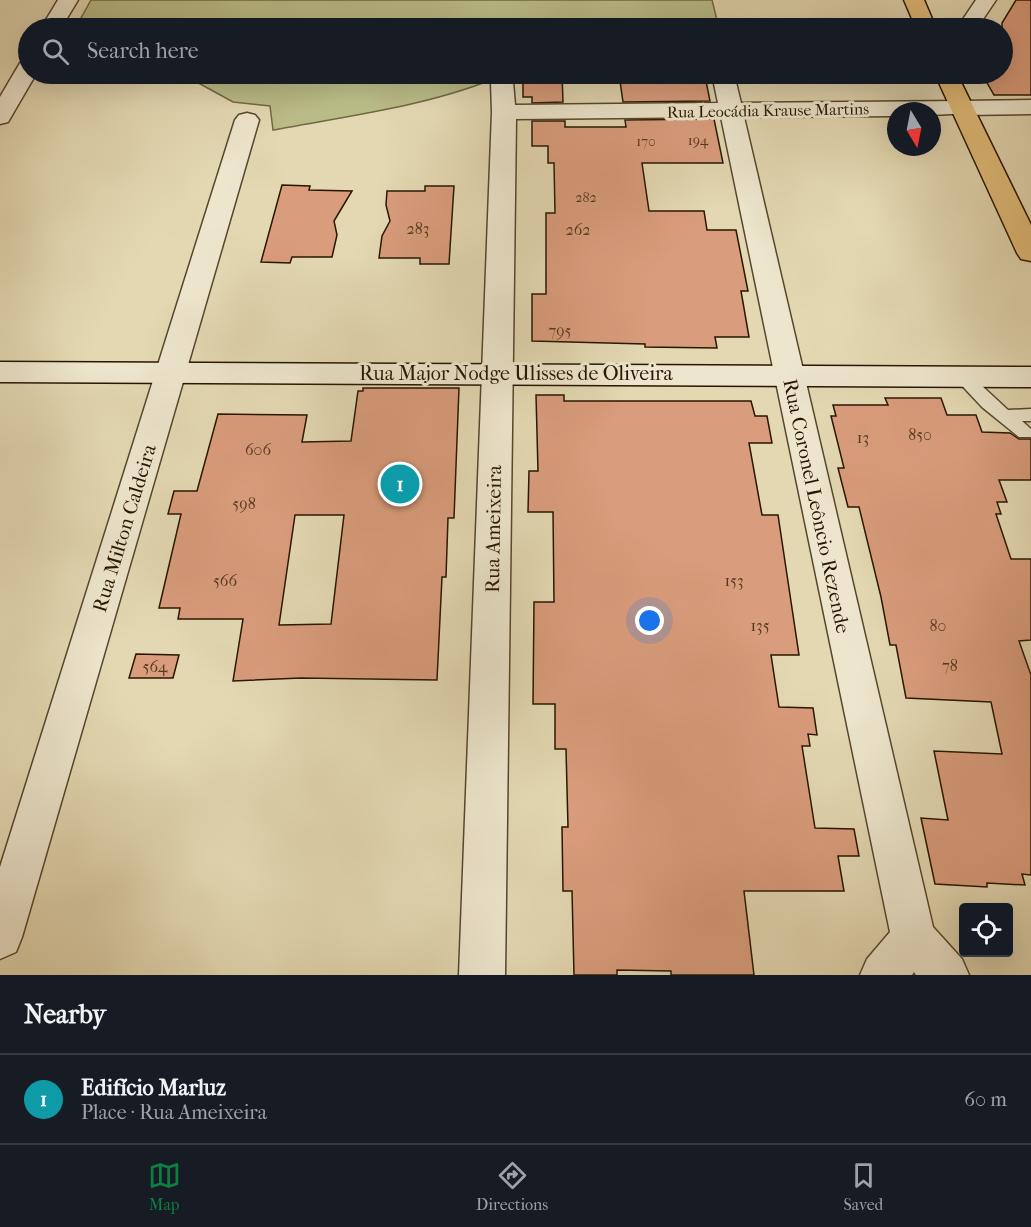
<!DOCTYPE html>
<html lang="en">
<head>
<meta charset="utf-8">
<style>
  :root { --surface:#171b24; --page:#20242c; --text:#f1f3f6; --muted:#9ea1a6; --line:#363941; --accent:#0b8043 }
  body { margin:0; font-family:"IM FELL French Canon",serif; background:var(--page); color:var(--text) }
  .controls { position:absolute; right:18px; bottom:18px; display:grid; overflow:hidden; border-radius:6px; box-shadow:0 6px 24px #0002 }
  .controls button { width:54px; height:54px; display:grid; place-items:center; padding:0; border:0; border-bottom:2px solid var(--line); background:var(--surface); color:var(--text); font:30px sans-serif }
  .compass { position:absolute; left:887px; top:102px; width:54px; height:54px; border-radius:50%; background:var(--surface); box-shadow:0 6px 24px #0002; rotate:170deg }
  .you { position:absolute; left:650px; top:621px; width:21px; height:21px; margin:-15px; border:4px solid #fff; border-radius:50%; background:#1a73e8; box-shadow:0 0 0 9px #1a73e833 }
  .badge { display:grid; place-items:center; width:39px; height:39px; border-radius:50%; background:var(--accent); color:#fff; font-size:20px; font-weight:700 }
  .pin { position:absolute; translate:-50% -50%; border:3px solid #fff; box-shadow:0 2px 6px #0006 }
  .list { margin:0; padding:0; list-style:none }
  h2 { display:flex; justify-content:space-between; align-items:center; height:78px; margin:0; padding:0 24px; font-size:26px }
  h2 small { font-size:20px; font-weight:400; color:var(--muted) }
  .list li { display:grid; grid-template-columns:39px 1fr auto; gap:18px; align-items:center; box-sizing:border-box; height:90px; padding:0 24px; border-top:2px solid var(--line) }
  .list b { display:block; font-size:22px; white-space:nowrap }
  .list p { margin:0; font-size:20px; white-space:nowrap; color:var(--muted) }
  .list em { font-size:20px; font-style:normal; color:var(--muted) }
  .icon { flex:none; width:33px; height:33px; fill:none; stroke:currentColor; stroke-width:2; stroke-linecap:round; stroke-linejoin:round }
  .map { position:relative; flex:none; width:1031px; height:975px; overflow:hidden }
  .search { position:absolute; background:var(--surface); box-shadow:0 6px 24px #0002; left:18px; right:18px; top:18px; height:66px; display:flex; align-items:center; gap:15px; box-sizing:border-box; padding:0 21px; border-radius:33px; color:var(--muted); font-size:22px }
  .sheet { height:168px; background:var(--surface) }
  nav { display:flex; justify-content:space-around; align-items:center; box-sizing:border-box; height:84px; border-top:2px solid var(--line); background:var(--surface); font-size:16px; color:var(--muted) }
  nav a { display:grid; justify-items:center; gap:3px }
  nav .on { color:var(--accent) }
  .map>svg:first-child { display:block }
  .green { fill:#babc88; stroke:#716944; stroke-width:1.5 }
  .building { fill:#d99c7c; stroke:#281601; stroke-width:1.5; fill-rule:evenodd }
  .lines { fill:none; stroke-linecap:round; stroke-linejoin:round }
  .service-casing { stroke:#57462d; stroke-width:3 }
  .minor-casing { stroke:#57462d; stroke-width:3 }
  .tertiary-casing { stroke:#57462d; stroke-width:3 }
  .secondary-casing { stroke:#281601; stroke-width:3 }
  .primary-casing { stroke:#281601; stroke-width:3 }
  .service { fill:#ede6cd; fill-rule:evenodd }
  .minor { fill:#ede6cd; fill-rule:evenodd }
  .tertiary { fill:#ede6cd; fill-rule:evenodd }
  .secondary { fill:#ede6cd; fill-rule:evenodd }
  .primary { fill:#e2bc79; fill-rule:evenodd }
  .labels { text-anchor:middle; stroke-width:6; stroke-linejoin:round; paint-order:stroke }
  .far-number-label { font-size:14px; fill:#543820 }
  .far-street-label { font-size:16px; fill:#281601; stroke:#ede6cd }
  .number-label { font-size:16px; fill:#543820 }
  .street-label { font-size:20px; fill:#281601; stroke:#ede6cd }
</style>
</head>
<body>
<div class="map">
<svg width="1031" height="975" viewBox="0 0 1031 975">
  <rect width="100%" height="100%" fill="#e3d8b2"/>
  <filter id="stains"><feTurbulence type="fractalNoise" baseFrequency=".00333" numOctaves="4"/><feColorMatrix values="0 0 0 0 .2 0 0 0 0 .09 0 0 0 0 .02 0 0 0 .5 -.17"/></filter>
  <radialGradient id="worn" r=".72"><stop offset=".6" stop-color="#630" stop-opacity="0"/><stop offset="1" stop-color="#630" stop-opacity=".3"/></radialGradient>
  <path class="green" d="M91,0H712L719,28H101L81,18Z
    M182,74H505C436,105 348,116 273,130L270,106L233,102Z"/>
  <path class="building" d="M1016,0H1031V95H994L986,81L989,74H1002V49L1005,45L1002,41V23Z
    M523,74H562L563,102L532,103V97H523Z
    M619,74H698L699,81H706L710,101L623,102Z
    M714,119L723,163H642L649,211H704L707,230H736L748,291H741L749,337H715L717,348L645,347V344L532,341V294H546V213H555L554,163H548V146H532V121H565V127H626L625,120Z
    M282,185L310,186L309,190L352,191L334,221L337,235L332,257H292L290,263L261,262Z
    M425,186H454L449,264H420V258H379L382,236L390,221L386,205L387,191H425Z
    M363,388H459L454,518H448L446,577H442L437,680L301,678L233,681L243,619H178L180,608H159L181,514H168L174,491H197L218,414L307,415L302,442L351,441L358,391H363ZM295,515H344L331,624L279,625Z
    M536,395H564V401H751L755,416H767L772,443H749L762,515H778L799,655H771L779,707L813,708L817,735L808,734L810,746H802L815,828L854,829L859,856H838L844,891H744L754,975H671V971L617,970V975H574L572,891H563L562,827H568L566,749H555V704H533L534,602H554L553,512H528L529,471H538Z
    M885,398H941L947,415H976L982,432L1010,433L1019,439H1031V480H999L1007,502H997L1001,514H996L1011,559H1031V640L1019,641L1031,675V875L1022,874L1025,885L987,883V887L935,884L921,818L948,820L934,751L1002,754L991,702L906,698L896,645H890L881,597L859,507H848L838,468H844L831,416H836L833,405H888Z
    M136,654L179,655L173,678H129Z"/>
  <g class="lines">
    <g class="service-casing">
      <path id="service" d="M961,370L967,372L1008,410L1031,409V421H1022L1031,429V437H1019L982,407L953,376L955,372Z"/>
    </g>
    <g class="minor-casing">
      <path id="minor" d="M58,0H78L61,28H41Z
        M28,61V74H36L8,122L0,124V97L20,63Z
        M712,74H734L741,103L963,101L971,103L975,108L971,113L932,115V111H896V116L744,117L933,927L962,959L969,975H916L914,972L912,975H860L867,959L890,932L721,117L516,119L505,975H459L492,112L491,82L494,77L502,75L510,77L513,82L515,105L718,103Z
        M247,113L255,115L259,120L22,937L16,952L0,959V867L235,120L239,115Z"/>
    </g>
    <g class="tertiary-casing">
      <path id="tertiary" d="M976,0H996L977,28H957Z
        M1031,100V114L963,115L955,113L951,108L955,103L963,101Z"/>
    </g>
    <g class="secondary-casing">
      <path id="secondary" d="M0,362L1031,367V387L0,382Z"/>
    </g>
    <g class="primary-casing">
      <path id="primary" d="M904,0H924L936,28H916Z
        M935,74H957L1031,225V261L1021,259L1017,253Z"/>
    </g>
    <use href="#service" class="service"/>
    <use href="#minor" class="minor"/>
    <use href="#tertiary" class="tertiary"/>
    <use href="#secondary" class="secondary"/>
    <use href="#primary" class="primary"/>
  </g>
  <g class="labels">
    <g class="far-number-label">
      <text x="698" y="145">194</text>
      <text x="646" y="146">170</text>
      <text x="586" y="202">282</text>
    </g>
    <g class="far-street-label">
      <text transform="translate(768 110) rotate(-1)" y="6">Rua Leocádia Krause Martins</text>
    </g>
    <g class="number-label">
      <text x="418" y="234">283</text>
      <text x="578" y="235">262</text>
      <text x="560" y="336">795</text>
      <text x="920" y="440">850</text>
      <text x="863" y="443">13</text>
      <text x="258" y="455">606</text>
      <text x="244" y="509">598</text>
      <text x="225" y="586">566</text>
      <text x="734" y="586">153</text>
      <text x="760" y="631">135</text>
      <text x="938" y="631">80</text>
      <text x="950" y="671">78</text>
      <text x="155" y="672">564</text>
    </g>
    <g class="street-label">
      <text x="516" y="380">Rua Major Nodge Ulisses de Oliveira</text>
      <text transform="translate(817 506) rotate(78)" y="7">Rua Coronel Leôncio Rezende</text>
      <text transform="translate(124 528) rotate(-73)" y="7">Rua Milton Caldeira</text>
      <text transform="translate(493 529) rotate(-89)" y="7">Rua Ameixeira</text>
    </g>
  </g>
  <rect width="100%" height="100%" filter="url(#stains)"/>
  <rect width="100%" height="100%" fill="url(#worn)"/>
</svg>
<div class="controls">
<button><svg class="icon" aria-label="locate" viewBox="0 0 24 24"><circle cx="12" cy="12" r="6"/><path d="M12 2v4M12 18v4M2 12h4M18 12h4"/></svg></button>
</div>
<svg class="compass" viewBox="-18 -18 36 36"><path d="M0-13l5 13h-10z" fill="#e53935"/><path d="M0 13l5-13h-10z" fill="#9ea1a6"/></svg>
<div class="you"></div>
<div class="pin badge" style="left:400px;top:484px;background:#0f9aa8">1</div>
<div class="search"><svg class="icon" aria-label="search" viewBox="0 0 24 24"><circle cx="10" cy="10" r="6"/><path d="M15 15l6 6"/></svg>Search here</div>
</div>
<section class="sheet">
<h2>Nearby<small></small></h2>
<ul class="list">
<li><span class="badge" style="background:#0f9aa8">1</span><div><b>Edifício Marluz</b><p>Place · Rua Ameixeira</p></div><em>60 m</em></li>
</ul>
</section>
<nav>
<a class="on"><svg class="icon" aria-label="map" viewBox="0 0 24 24"><path d="M3 6l6-2 6 2 6-2v14l-6 2-6-2-6 2zM9 4v14M15 6v14"/></svg>Map</a>
<a><svg class="icon" aria-label="directions" viewBox="0 0 24 24"><path d="M12 3l9 9-9 9-9-9zM9 14v-3h6M13 9l2 2-2 2"/></svg>Directions</a>
<a><svg class="icon" aria-label="saved" viewBox="0 0 24 24"><path d="M7 4h10v16l-5-4-5 4z"/></svg>Saved</a>
</nav>
</body>
</html>
